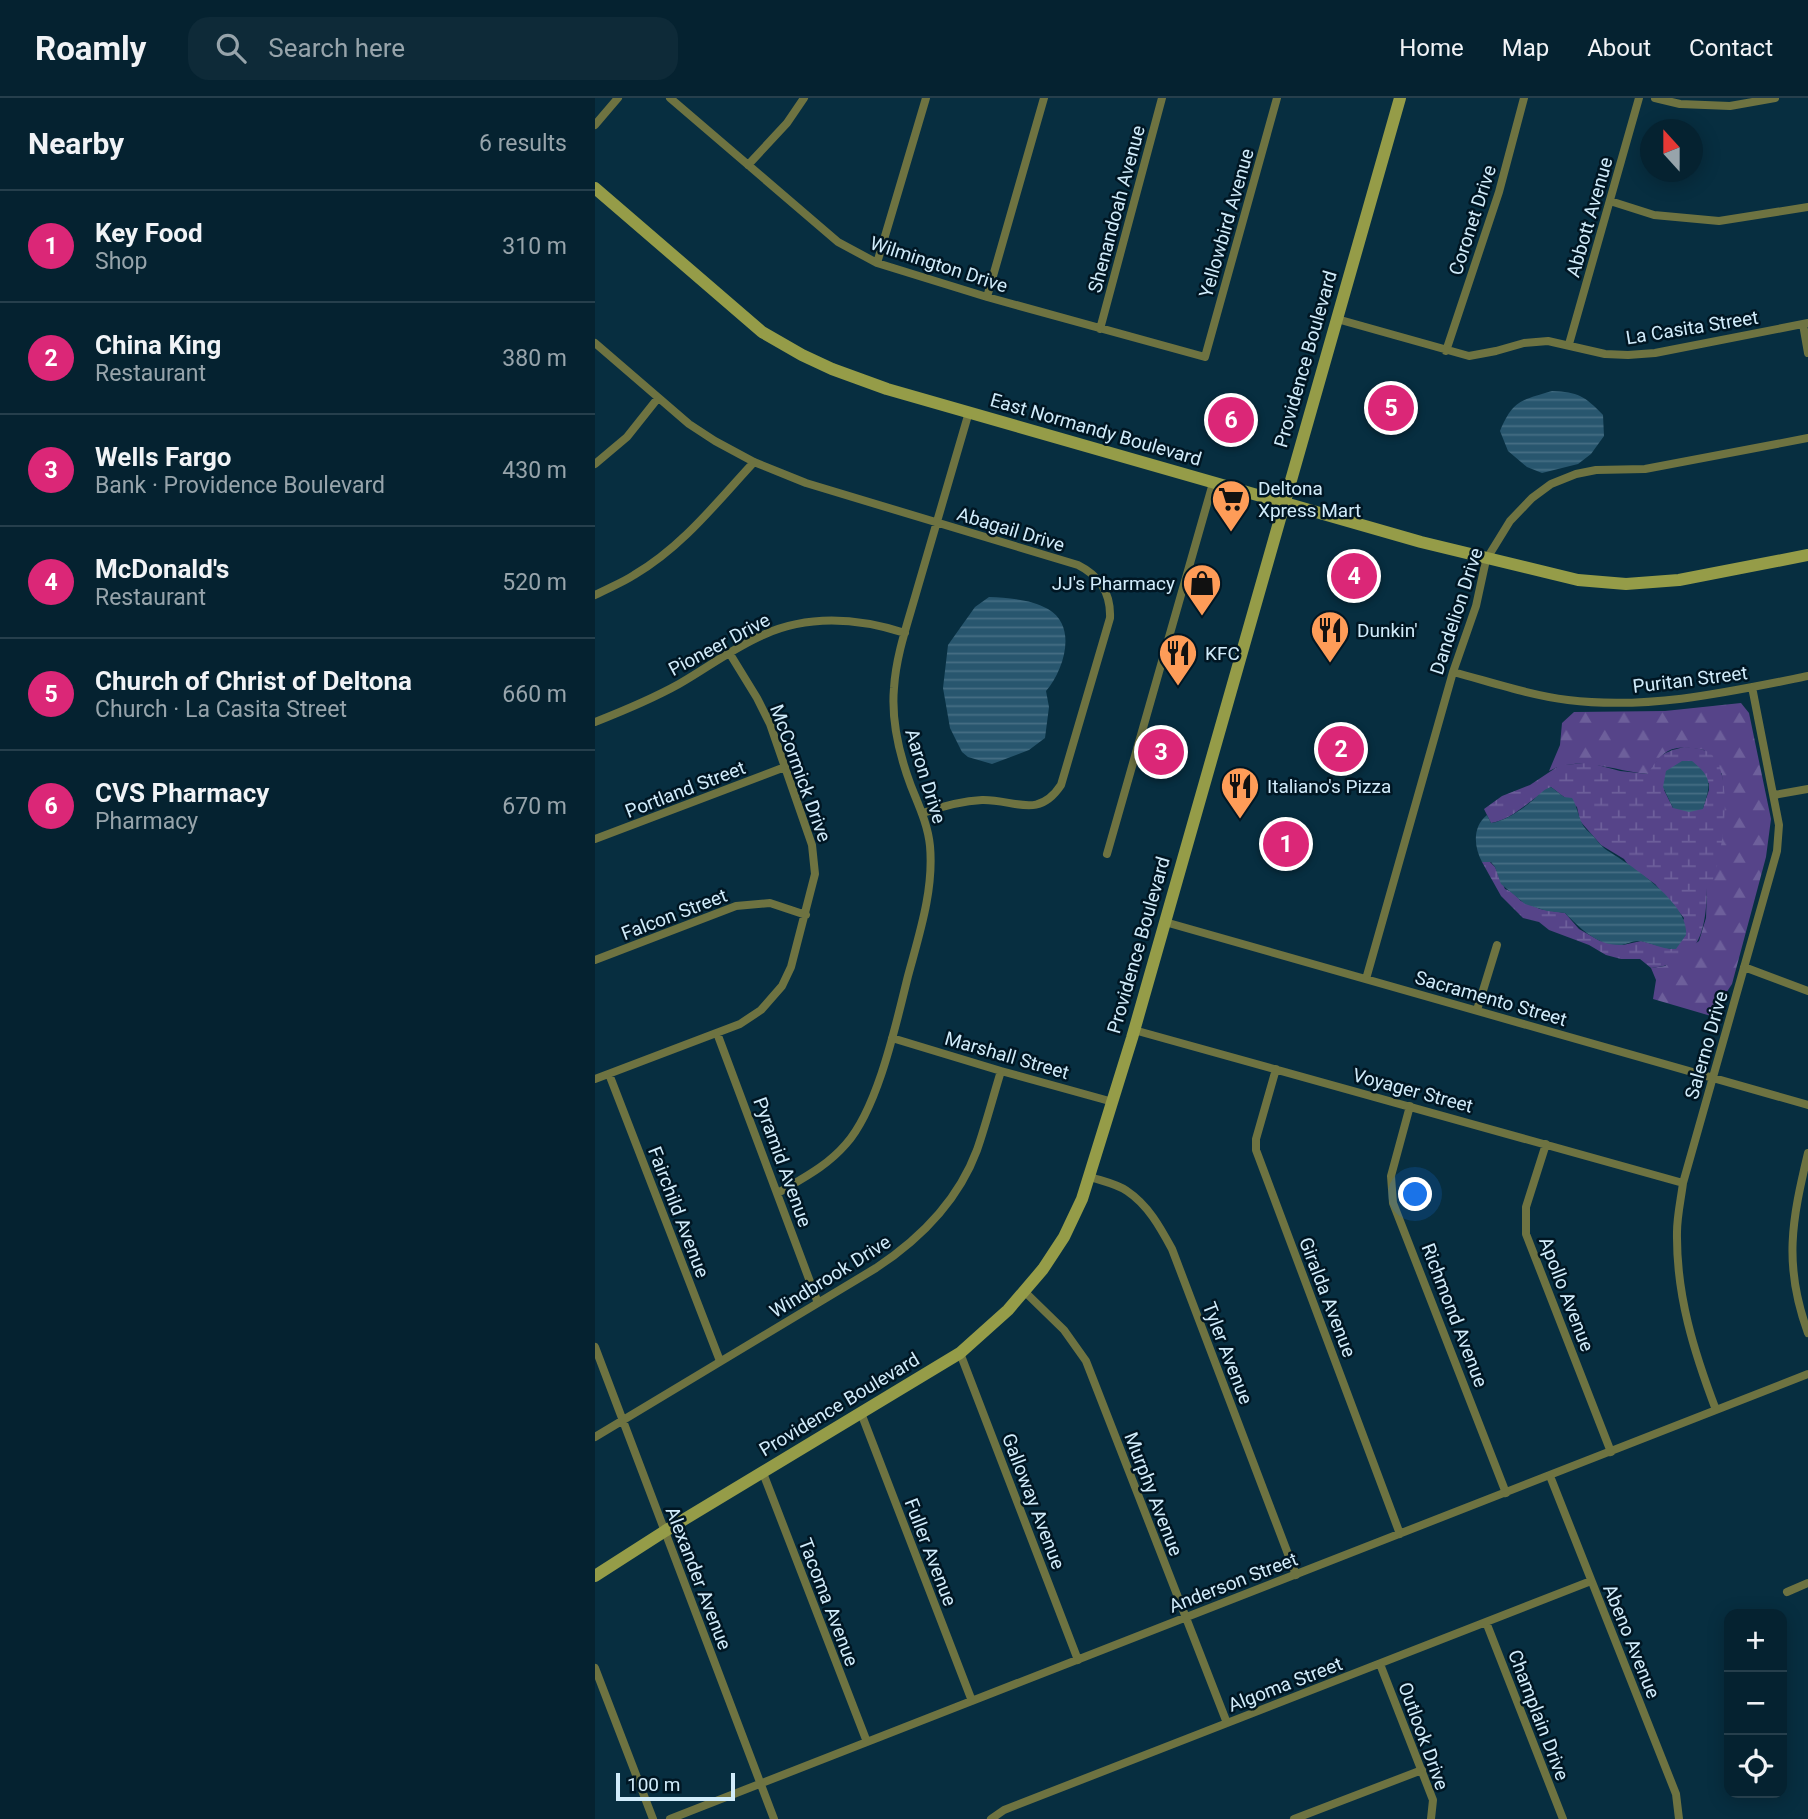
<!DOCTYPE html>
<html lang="en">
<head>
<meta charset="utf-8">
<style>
  :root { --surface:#052230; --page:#0e2a38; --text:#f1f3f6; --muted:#97a4ab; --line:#263f4c; --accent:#db2777 }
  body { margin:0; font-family:Roboto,sans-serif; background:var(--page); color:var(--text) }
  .controls { position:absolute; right:21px; bottom:21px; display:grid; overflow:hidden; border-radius:14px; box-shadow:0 4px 18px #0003 }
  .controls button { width:63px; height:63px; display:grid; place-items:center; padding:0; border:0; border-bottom:2px solid var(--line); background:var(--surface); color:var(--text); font:35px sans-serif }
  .compass { position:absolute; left:1045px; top:21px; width:63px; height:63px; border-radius:50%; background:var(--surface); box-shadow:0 4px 18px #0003; rotate:339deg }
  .scale { position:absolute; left:21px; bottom:18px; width:119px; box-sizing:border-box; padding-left:7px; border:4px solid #d1ecfb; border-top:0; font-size:19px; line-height:24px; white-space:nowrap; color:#d1ecfb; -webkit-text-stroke:5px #001623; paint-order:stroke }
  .you { position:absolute; left:821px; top:1097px; width:24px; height:24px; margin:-18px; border:5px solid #fff; border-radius:50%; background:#1a73e8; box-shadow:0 0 0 10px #1a73e833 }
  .badge { display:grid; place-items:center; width:46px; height:46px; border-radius:50%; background:var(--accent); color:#fff; font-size:23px; font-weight:700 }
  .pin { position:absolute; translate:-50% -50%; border:4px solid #fff; box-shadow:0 2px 7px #0006 }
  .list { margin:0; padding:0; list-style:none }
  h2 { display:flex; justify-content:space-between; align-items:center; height:91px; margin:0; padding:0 28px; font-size:30px }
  h2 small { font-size:23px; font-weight:400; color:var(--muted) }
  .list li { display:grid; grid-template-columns:46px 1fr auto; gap:21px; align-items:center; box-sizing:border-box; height:112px; padding:0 28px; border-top:2px solid var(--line) }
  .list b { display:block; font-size:26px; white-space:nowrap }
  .list p { margin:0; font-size:23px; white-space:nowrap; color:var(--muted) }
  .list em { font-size:23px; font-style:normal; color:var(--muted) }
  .icon { flex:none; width:38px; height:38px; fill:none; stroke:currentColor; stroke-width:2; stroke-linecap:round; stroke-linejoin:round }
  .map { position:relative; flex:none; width:1213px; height:1721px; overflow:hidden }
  header { display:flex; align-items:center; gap:42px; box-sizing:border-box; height:98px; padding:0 35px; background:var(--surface); border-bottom:2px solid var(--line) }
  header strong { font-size:33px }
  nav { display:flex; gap:38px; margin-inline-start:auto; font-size:24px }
  .search { width:490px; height:63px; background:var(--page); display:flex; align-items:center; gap:18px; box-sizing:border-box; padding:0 24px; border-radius:21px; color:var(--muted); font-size:26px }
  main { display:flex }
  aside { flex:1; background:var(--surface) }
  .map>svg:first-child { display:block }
  .forest { fill:url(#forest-firs) }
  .wetland { fill:url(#wetland-marsh); fill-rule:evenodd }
  .water { fill:url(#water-rules) }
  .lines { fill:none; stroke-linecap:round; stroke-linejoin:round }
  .street { stroke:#6e7341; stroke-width:8 }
  .secondary { stroke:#959c48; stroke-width:12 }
  .labels { text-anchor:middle; stroke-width:5; stroke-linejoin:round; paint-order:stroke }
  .street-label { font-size:19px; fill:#d1ecfb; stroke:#001623 }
  .poi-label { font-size:19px; fill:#d1ecfb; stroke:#001623; text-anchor:start }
</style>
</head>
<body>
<header>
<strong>Roamly</strong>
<div class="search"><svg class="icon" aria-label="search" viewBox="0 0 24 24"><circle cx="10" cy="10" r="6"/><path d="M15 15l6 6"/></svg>Search here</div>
<nav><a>Home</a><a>Map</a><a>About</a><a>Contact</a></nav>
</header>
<main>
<aside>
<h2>Nearby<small>6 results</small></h2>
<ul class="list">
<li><span class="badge">1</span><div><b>Key Food</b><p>Shop</p></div><em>310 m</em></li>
<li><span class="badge">2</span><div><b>China King</b><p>Restaurant</p></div><em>380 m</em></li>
<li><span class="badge">3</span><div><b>Wells Fargo</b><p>Bank · Providence Boulevard</p></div><em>430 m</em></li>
<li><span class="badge">4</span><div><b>McDonald's</b><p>Restaurant</p></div><em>520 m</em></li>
<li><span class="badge">5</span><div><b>Church of Christ of Deltona</b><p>Church · La Casita Street</p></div><em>660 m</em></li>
<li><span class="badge">6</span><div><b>CVS Pharmacy</b><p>Pharmacy</p></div><em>670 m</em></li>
</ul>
</aside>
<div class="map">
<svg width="1213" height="1721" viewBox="0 0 1213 1721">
  <defs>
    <pattern id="forest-firs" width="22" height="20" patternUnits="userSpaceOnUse" patternTransform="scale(1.75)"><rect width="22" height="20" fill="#564489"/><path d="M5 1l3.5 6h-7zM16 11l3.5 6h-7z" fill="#6d5f9b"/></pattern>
    <pattern id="wetland-marsh" width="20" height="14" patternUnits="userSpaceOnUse" patternTransform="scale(1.75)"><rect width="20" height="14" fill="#564489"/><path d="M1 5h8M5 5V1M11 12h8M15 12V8" fill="none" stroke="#6d5f9b"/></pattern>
    <pattern id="water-rules" width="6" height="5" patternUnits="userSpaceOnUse" patternTransform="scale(1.75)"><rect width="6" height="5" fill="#28566e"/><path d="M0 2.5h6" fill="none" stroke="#466e84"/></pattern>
  </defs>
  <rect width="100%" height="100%" fill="#072e40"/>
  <path class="forest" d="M1146,605L1154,615L1176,721L1171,759L1137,886L1116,918L1058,901L1061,882L1056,870L1070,868L1104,843L1111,820L1112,789L1127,736L1128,699L1127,676L1109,652C1080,646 1068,649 1054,676C1021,674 985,656 954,673L965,647L967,625L979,614L1070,613Z"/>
  <path class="wetland" d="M1089,649C1099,650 1112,650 1119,659C1139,685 1127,756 1117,786L1112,790C1111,833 1105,865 1056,870L1045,861H1026L1011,857L994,847L954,832L944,824L928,820L906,798L887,764H895L900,769L910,791L917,794L926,803L945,811L970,815L984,831L1005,843L1028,847L1046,843L1076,851L1089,820L1060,786L1034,768L1029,761L1006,747L985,723L982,709L956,689C937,700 918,722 896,725L889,711L907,698L935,687L965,667L995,665L1025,673L1053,676C1064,657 1068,654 1089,649ZM1114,685V692L1108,710H1078L1069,692Z"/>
  <path class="water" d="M957,293C983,294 990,298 1008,317L1009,338L996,356L983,366L947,375L932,369L913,353L905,333C918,302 927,302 957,293Z
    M394,499C413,500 436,501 453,511C483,528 469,572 451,593L454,609L450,640L434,652L397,666L373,659L367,654L355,630L348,590L353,547L380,509Z
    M1087,663H1097C1119,681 1115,687 1108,711L1094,714L1078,710L1068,689L1071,673Z
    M956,689L969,699L977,700C984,711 983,725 994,734C1001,740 1005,748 1013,753C1036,767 1095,806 1091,837L1081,851C1067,852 1056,844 1043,843C1037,843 1032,846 1027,847C1002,848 986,831 970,815L952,813L930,806L906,786L900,769L896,764H887C879,749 877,729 892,717L896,725C910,723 926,712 937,703C944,697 947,692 956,689Z"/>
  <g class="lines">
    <path class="street" d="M75,0L243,144L282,165L392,199L610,259L682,0
      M1060,0L1085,6L1135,8L1180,0
      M0,27L23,0
      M153,67L192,25L209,0
      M1015,103L1059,117L1124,123L1213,109
      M282,165L331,0
      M392,199L449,0
      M742,221L874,258L901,253L929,245L953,243L1010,256L1033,257L1060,255L1213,225
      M1208,226L1213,255
      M505,231L567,0
      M0,245L94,326L120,343L159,364L211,385L483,467C505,478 516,496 515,520L466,687C443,722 419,701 387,702C366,703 348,708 328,715
      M974,246L1044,0
      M851,253L904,94L929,0
      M0,366L32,339L63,300
      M0,497C13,490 27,485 39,477C87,449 122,404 159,364
      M858,574C896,584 934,597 973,602C1054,612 1134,594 1213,578
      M0,624C28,613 57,601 84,586C112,570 138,550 168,537C214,516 263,520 310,535
      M1179,697L1213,691
      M0,741L190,669
      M512,756L618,385
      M570,824L1213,1007
      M0,862L141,808L175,805L211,817
      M1149,869L1213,893
      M771,881L858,574L881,508L891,462L915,423L937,400L956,386L981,376L1001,372L1050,371L1213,340
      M882,912L902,847
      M539,932L1088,1085
      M122,935L223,1205
      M297,940L406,973L518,1004
      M681,971L661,1041V1052L805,1436
      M14,976L125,1263
      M0,981L145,926L166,912L187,888L196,869L220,776L217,747L175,626L162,600L135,556
      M815,1008L796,1078L798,1105L911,1395
      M951,1046L931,1109V1136L1016,1354
      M1213,1055C1197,1122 1188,1167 1213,1235
      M495,1079C507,1083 522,1086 532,1093C553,1107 565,1129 577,1151L701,1477
      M183,1095C208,1080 231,1069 251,1046C283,1010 301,926 313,878C324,837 339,792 335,748C333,727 324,708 316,688C304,656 296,624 299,590C301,557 313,524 322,492C339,433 356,374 374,314
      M430,1194L469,1232L491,1263L632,1625
      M0,1249L179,1721
      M365,1255L483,1562
      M1121,1312C1099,1254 1081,1197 1082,1134C1082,1118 1086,1101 1088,1085L1182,753L1184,727L1157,589
      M266,1315L377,1603
      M0,1339L281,1170C325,1141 363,1103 382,1052C391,1026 398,999 406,973
      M168,1375L272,1644
      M955,1378L1081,1696L1084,1721
      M1192,1494L1213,1485
      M891,1524L968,1721
      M785,1566L838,1702L836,1721
      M0,1570L58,1721
      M75,1721L1213,1276
      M396,1721L409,1712L996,1483
      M699,1721L827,1672"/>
    <path class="secondary" d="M0,90L167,234L207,257L237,271L292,291L826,444L983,482L1031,486L1084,482L1213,457
      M0,1478L70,1433L365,1255L413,1212L448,1171L469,1139L487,1101L537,940L805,0"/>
  </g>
  <defs>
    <g id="supermarket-pin" transform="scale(2.0125)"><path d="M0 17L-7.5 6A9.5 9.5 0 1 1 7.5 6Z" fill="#fe9c58" stroke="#001623"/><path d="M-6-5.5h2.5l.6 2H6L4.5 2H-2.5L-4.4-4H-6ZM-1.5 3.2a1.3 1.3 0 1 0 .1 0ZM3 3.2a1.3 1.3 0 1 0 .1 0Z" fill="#111"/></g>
    <g id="shop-pin" transform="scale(2.0125)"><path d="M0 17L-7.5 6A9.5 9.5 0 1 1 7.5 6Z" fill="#fe9c58" stroke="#001623"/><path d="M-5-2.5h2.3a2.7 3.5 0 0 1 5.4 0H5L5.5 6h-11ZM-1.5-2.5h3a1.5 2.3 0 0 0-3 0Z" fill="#111"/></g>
    <g id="restaurant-pin" transform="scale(2.0125)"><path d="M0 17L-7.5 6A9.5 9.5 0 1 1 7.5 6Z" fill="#fe9c58" stroke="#001623"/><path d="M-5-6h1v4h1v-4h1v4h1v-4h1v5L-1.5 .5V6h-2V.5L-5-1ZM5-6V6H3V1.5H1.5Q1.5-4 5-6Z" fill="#111"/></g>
  </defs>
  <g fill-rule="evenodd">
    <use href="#supermarket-pin" x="636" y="401"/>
    <use href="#shop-pin" x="607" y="485"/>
    <use href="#restaurant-pin" x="735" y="532"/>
    <use href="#restaurant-pin" x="583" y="555"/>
    <use href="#restaurant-pin" x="645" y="688"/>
  </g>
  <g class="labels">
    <g class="street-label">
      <text transform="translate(521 111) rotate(-75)" y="7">Shenandoah Avenue</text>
      <text transform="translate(994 119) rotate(-74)" y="7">Abbott Avenue</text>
      <text transform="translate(877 122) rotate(-72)" y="7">Coronet Drive</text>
      <text transform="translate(631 125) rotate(-74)" y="7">Yellowbird Avenue</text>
      <text transform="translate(344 166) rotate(18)" y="7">Wilmington Drive</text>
      <text transform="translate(1097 229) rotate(-9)" y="7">La Casita Street</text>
      <text transform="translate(710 261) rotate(-74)" y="7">Providence Boulevard</text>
      <text transform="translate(501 331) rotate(16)" y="7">East Normandy Boulevard</text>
      <text transform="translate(416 431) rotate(17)" y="7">Abagail Drive</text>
      <text transform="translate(861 513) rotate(-72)" y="7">Dandelion Drive</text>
      <text transform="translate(124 546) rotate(-28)" y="7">Pioneer Drive</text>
      <text transform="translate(1095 581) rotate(-7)" y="7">Puritan Street</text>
      <text transform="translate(206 675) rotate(70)" y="7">McCormick Drive</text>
      <text transform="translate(331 678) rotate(73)" y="7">Aaron Drive</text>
      <text transform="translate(90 691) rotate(-21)" y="7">Portland Street</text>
      <text transform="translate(79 816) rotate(-21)" y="7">Falcon Street</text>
      <text transform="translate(543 847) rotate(-74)" y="7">Providence Boulevard</text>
      <text transform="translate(896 900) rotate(16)" y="7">Sacramento Street</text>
      <text transform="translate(1111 947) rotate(-74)" y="7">Salerno Drive</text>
      <text transform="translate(412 957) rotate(16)" y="7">Marshall Street</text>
      <text transform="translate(818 992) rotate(15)" y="7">Voyager Street</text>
      <text transform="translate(188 1064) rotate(70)" y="7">Pyramid Avenue</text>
      <text transform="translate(84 1114) rotate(69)" y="7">Fairchild Avenue</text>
      <text transform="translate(235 1178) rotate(-32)" y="7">Windbrook Drive</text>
      <text transform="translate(972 1196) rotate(69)" y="7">Apollo Avenue</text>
      <text transform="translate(733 1199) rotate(69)" y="7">Giralda Avenue</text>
      <text transform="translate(860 1217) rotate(69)" y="7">Richmond Avenue</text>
      <text transform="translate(633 1255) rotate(69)" y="7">Tyler Avenue</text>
      <text transform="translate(244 1306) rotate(-31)" y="7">Providence Boulevard</text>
      <text transform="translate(559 1396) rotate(69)" y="7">Murphy Avenue</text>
      <text transform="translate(439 1403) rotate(69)" y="7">Galloway Avenue</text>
      <text transform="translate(336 1454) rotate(69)" y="7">Fuller Avenue</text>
      <text transform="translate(104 1480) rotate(69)" y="7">Alexander Avenue</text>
      <text transform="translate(638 1484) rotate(-21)" y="7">Anderson Street</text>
      <text transform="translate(234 1504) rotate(69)" y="7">Tacoma Avenue</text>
      <text transform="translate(1037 1543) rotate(68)" y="7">Abeno Avenue</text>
      <text transform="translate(690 1586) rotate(-21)" y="7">Algoma Street</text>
      <text transform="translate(944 1617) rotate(69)" y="7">Champlain Drive</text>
      <text transform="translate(829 1638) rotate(70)" y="7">Outlook Drive</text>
    </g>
    <g class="poi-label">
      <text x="663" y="397">Deltona<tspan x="663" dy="22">Xpress Mart</tspan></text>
      <text x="580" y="492" text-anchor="end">JJ's Pharmacy</text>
      <text x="762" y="539">Dunkin'</text>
      <text x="610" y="562">KFC</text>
      <text x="672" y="695">Italiano's Pizza</text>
    </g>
  </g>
</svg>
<div class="controls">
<button>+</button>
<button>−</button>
<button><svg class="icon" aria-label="locate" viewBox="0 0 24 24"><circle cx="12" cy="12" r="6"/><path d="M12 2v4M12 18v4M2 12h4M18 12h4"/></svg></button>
</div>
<svg class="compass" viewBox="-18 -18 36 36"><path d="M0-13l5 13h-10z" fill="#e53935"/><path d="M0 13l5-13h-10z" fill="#97a4ab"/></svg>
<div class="scale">100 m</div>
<div class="you"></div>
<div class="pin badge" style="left:691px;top:746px">1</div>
<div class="pin badge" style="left:746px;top:651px">2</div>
<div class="pin badge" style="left:566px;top:654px">3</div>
<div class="pin badge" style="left:759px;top:478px">4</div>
<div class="pin badge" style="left:796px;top:310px">5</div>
<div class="pin badge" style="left:636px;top:322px">6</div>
</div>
</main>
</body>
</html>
